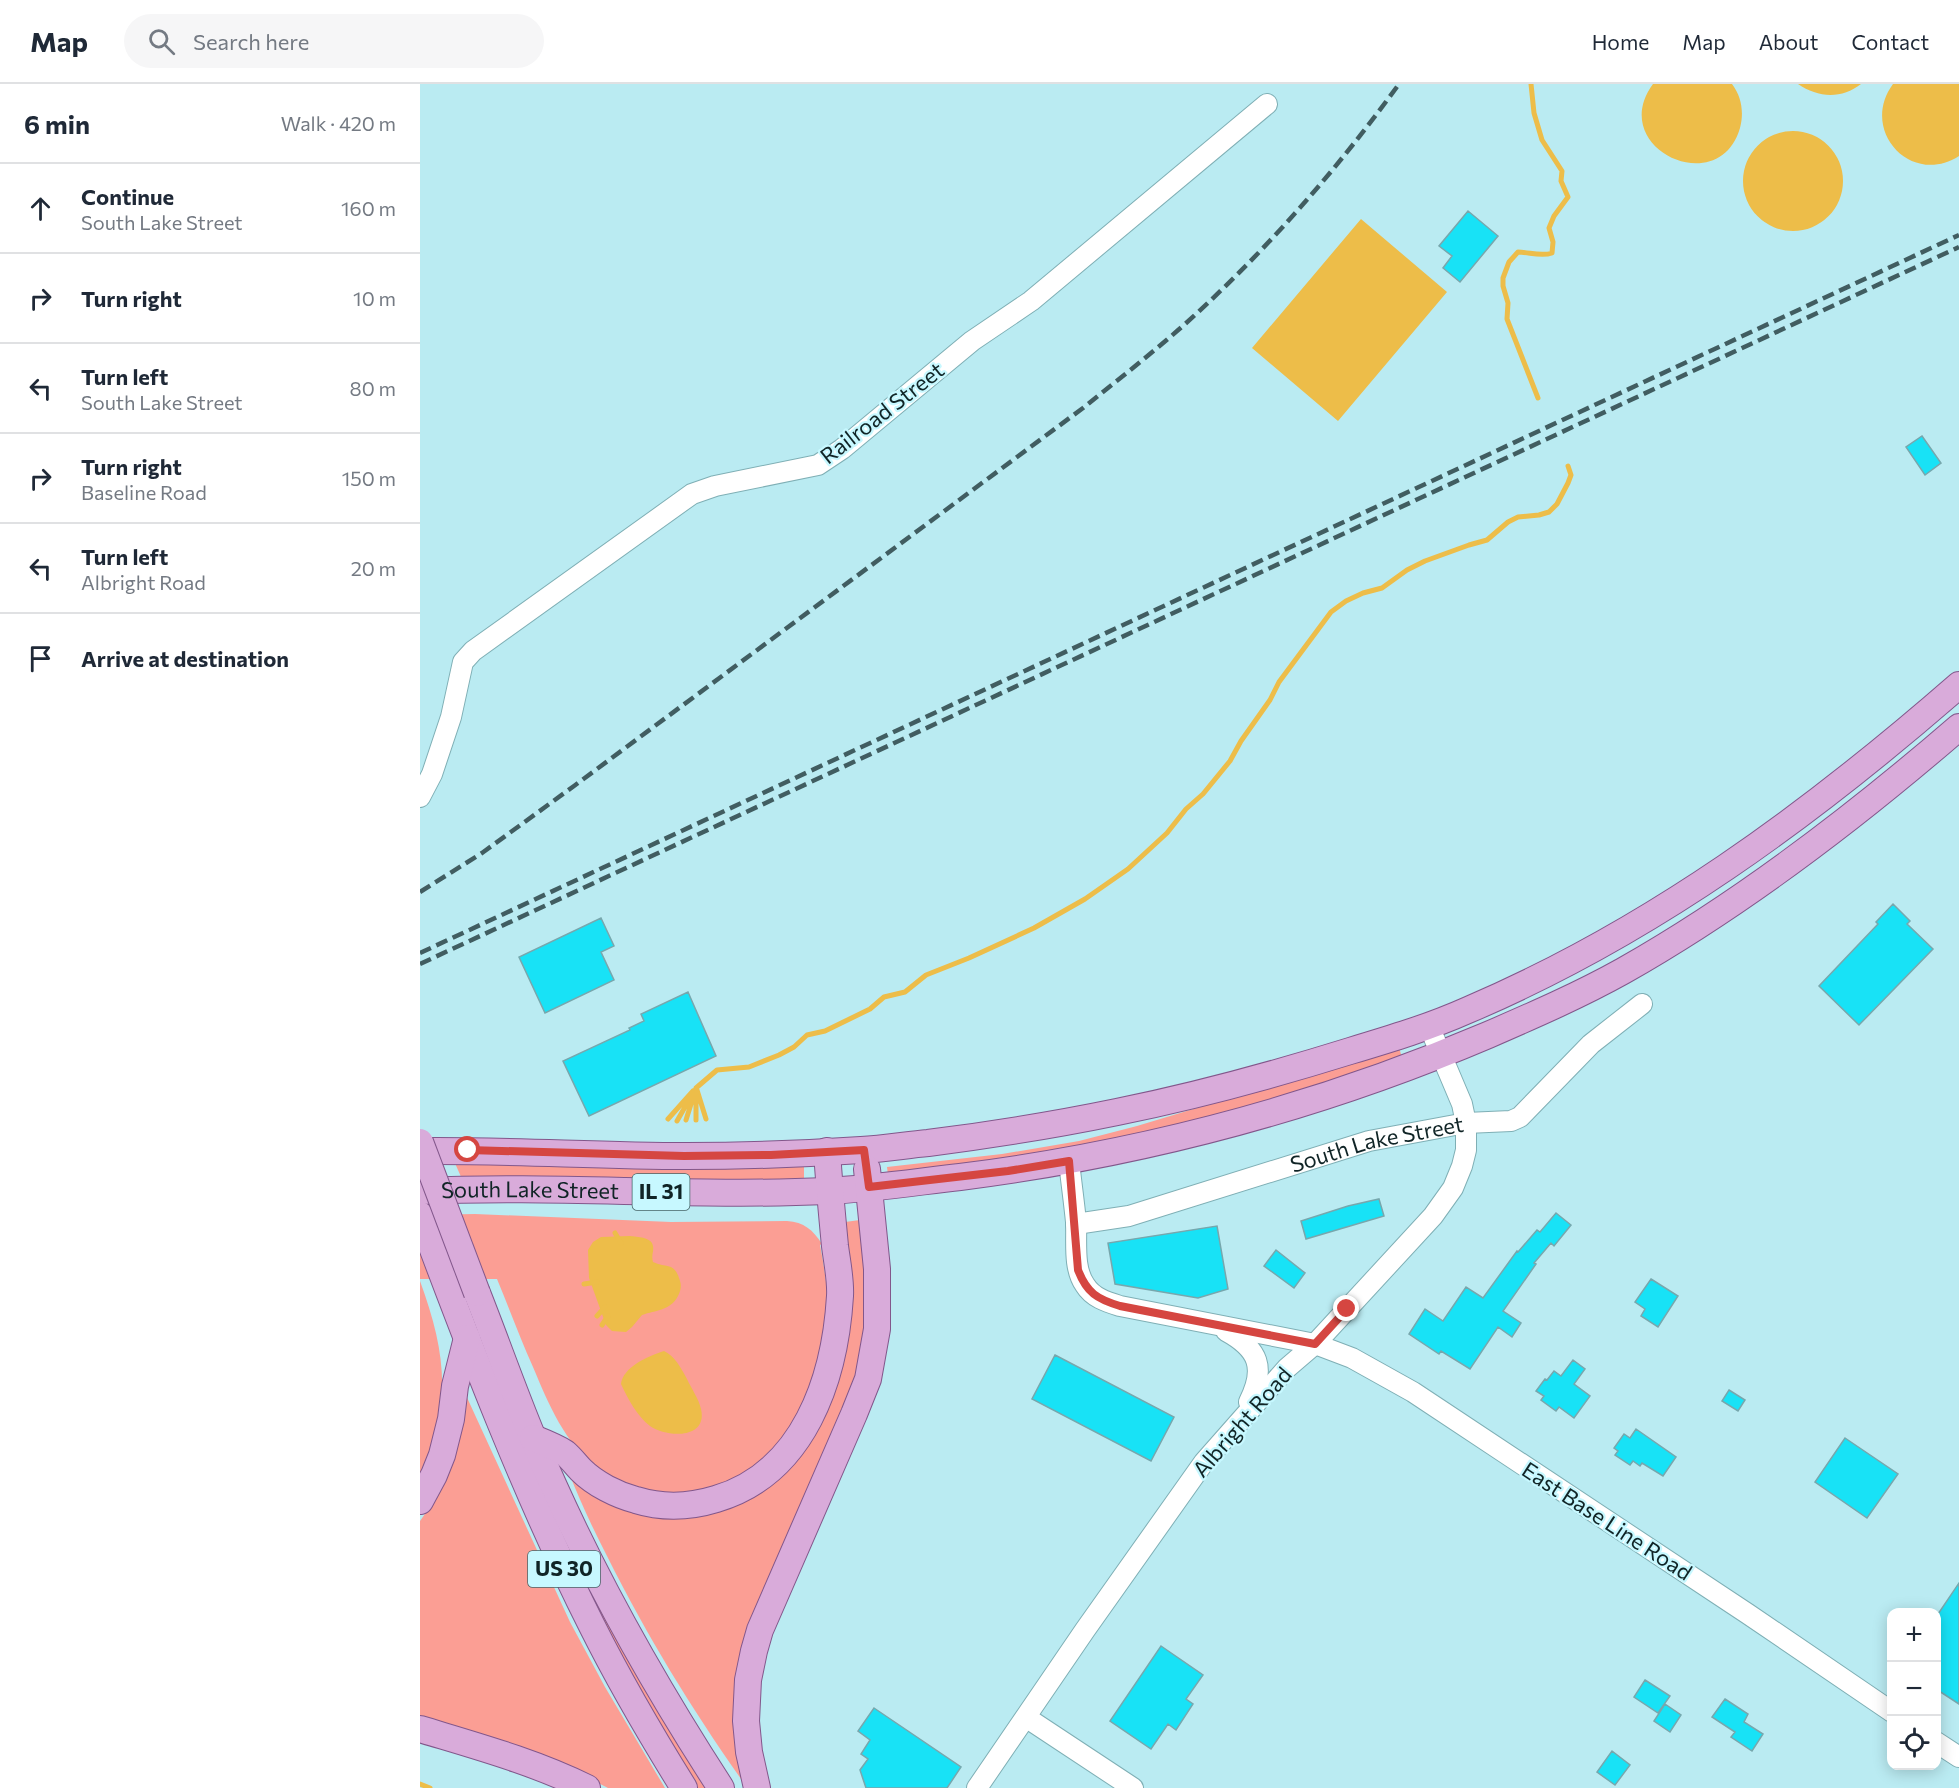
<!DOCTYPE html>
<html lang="en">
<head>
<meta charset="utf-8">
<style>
  :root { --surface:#fff; --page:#f6f6f7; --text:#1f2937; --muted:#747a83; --line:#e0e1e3 }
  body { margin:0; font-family:Commissioner,sans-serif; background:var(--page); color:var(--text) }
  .controls { position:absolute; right:18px; bottom:18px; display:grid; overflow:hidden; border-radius:12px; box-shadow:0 3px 15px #0003 }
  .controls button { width:54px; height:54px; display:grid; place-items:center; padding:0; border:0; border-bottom:2px solid var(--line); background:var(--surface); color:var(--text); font:30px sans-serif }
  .stop { position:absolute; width:18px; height:18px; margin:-14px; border:4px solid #d54641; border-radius:50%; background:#fff }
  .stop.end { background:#d54641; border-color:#fff; box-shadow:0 2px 6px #0008 }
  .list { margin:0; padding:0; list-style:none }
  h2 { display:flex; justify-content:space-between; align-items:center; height:78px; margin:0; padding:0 24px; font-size:26px }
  h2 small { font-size:20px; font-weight:400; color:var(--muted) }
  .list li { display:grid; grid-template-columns:39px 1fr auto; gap:18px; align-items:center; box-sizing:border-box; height:90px; padding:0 24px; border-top:2px solid var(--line) }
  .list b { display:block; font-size:22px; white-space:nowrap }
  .list p { margin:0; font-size:20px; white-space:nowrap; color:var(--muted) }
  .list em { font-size:20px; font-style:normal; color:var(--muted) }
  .icon { flex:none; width:33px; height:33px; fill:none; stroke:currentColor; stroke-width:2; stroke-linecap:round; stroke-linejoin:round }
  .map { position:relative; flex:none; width:1539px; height:1704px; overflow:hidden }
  header { display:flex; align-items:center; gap:36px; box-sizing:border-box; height:84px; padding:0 30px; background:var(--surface); border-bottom:2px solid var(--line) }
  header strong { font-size:28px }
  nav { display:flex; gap:33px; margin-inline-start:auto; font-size:21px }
  .search { width:420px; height:54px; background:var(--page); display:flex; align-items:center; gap:15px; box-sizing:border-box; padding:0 21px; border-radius:33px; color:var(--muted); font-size:22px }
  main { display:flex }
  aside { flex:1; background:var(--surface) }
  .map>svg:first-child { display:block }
  .green { fill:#fb9e94 }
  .water { fill:#edbd49 }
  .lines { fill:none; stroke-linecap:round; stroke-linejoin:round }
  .stream { stroke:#edbd49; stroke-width:5 }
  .building { fill:#18e2f6; stroke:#77a7ad; stroke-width:1.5 }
  .minor-casing { stroke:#7fafb5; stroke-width:22 }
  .major-casing { stroke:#82578b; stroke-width:28 }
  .minor { stroke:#fff; stroke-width:20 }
  .major { stroke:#d9abda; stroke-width:26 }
  .rail { stroke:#415d61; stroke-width:4.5; stroke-dasharray:12 6; stroke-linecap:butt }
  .major-bridge-casing { stroke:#82578b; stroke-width:28; stroke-linecap:butt }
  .major-bridge { stroke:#d9abda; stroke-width:26 }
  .route { stroke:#d54641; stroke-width:8 }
  .labels { text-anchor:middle; stroke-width:4.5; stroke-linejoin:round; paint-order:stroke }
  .shield { fill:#c7f8ff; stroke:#476467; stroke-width:1.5 }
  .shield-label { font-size:21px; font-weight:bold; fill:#102426 }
  .street-label { font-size:22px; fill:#102426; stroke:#c7f8ff }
</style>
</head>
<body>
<header>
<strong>Map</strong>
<div class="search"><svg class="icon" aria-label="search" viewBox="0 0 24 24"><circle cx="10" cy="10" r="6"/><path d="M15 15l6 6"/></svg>Search here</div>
<nav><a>Home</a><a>Map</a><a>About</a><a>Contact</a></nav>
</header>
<main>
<aside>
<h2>6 min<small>Walk · 420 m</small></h2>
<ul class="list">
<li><svg class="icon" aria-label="ahead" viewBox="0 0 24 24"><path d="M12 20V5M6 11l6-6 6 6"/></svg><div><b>Continue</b><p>South Lake Street</p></div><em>160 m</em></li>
<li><svg class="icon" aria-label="right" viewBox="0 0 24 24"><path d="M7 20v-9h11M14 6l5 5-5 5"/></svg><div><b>Turn right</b></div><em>10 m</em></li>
<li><svg class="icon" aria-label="left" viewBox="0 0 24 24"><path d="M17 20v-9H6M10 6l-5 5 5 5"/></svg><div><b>Turn left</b><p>South Lake Street</p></div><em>80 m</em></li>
<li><svg class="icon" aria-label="right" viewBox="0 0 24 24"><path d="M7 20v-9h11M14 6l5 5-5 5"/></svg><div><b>Turn right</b><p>Baseline Road</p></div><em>150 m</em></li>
<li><svg class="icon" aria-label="left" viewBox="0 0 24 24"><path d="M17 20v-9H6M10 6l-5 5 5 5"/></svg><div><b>Turn left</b><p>Albright Road</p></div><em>20 m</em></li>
<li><svg class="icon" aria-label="arrive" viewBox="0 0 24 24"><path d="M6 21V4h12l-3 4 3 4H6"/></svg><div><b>Arrive at destination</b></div></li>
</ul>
</aside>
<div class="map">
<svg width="1539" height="1704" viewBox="0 0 1539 1704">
  <rect width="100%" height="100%" fill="#baebf2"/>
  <path class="green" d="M979,963L982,974L852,1018L670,1062L468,1091L467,1083L582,1070L659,1057L717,1042Z
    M34,1077L381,1082H384V1095H42Z
    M55,1130L251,1138L367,1137C384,1138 393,1146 402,1160L400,1161C406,1192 411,1224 405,1256C399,1291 373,1352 345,1375C324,1394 295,1406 267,1408C259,1409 249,1411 240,1410C219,1408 194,1398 178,1385C144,1358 129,1321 113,1283C100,1254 89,1224 77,1195H0V1131Z
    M440,1136C447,1194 449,1236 435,1294L354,1486L324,1693L321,1695C270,1622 227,1552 187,1472C173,1445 160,1417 149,1389L252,1431L390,1353L425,1138Z
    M0,1197C21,1255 30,1299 14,1361C10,1372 4,1384 0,1395Z
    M44,1307L150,1538L185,1603L245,1704H188L145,1682L0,1634V1437L12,1420Z
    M120,1396L288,1704H276L190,1554L146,1463Z"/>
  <path class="water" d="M1233,0H1312C1322,13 1324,29 1320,44C1299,117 1186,64 1233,0Z
    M1378,0H1441C1422,15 1398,14 1378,0Z
    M1473,0H1539V72C1491,103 1439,46 1473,0Z
    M1323 97a50 50 0 1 1 100 0a50 50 0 1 1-100 0Z
    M941,135L1027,208L918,337L832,264Z
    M210,1152C217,1153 232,1153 233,1162C234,1168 231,1171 233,1178C239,1181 245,1181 251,1183C255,1185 258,1190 259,1194C262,1201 261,1206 258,1212C250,1227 236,1226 222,1231L212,1243L206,1248L192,1247L186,1241L169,1194L168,1166L173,1158L181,1153Z
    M244,1267C255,1272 261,1284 267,1295C271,1304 279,1315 281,1325C288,1355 247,1354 230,1342C217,1332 208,1315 201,1300C203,1283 228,1272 244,1267Z"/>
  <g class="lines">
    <path class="stream" d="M1111,0L1114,29L1122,56L1142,87L1141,97L1148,113L1134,132L1129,144L1133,158L1132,169C1121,173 1109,168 1098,168L1089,178L1083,194V202L1088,219L1087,235L1118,314
      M277,1006L286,1035
      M248,1035L273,1007
      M266,1036L276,1004L297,986L329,983L359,971L374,963L387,951L405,947L450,925L464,913L485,908L506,891L549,874L614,844L665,815L708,785L747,749L766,725L783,710L810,677L821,657L850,616L859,598L911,528L926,517L943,509L962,504L987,486L1005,477L1049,461L1067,456L1088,438L1098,433L1119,431L1129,428L1137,420L1148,399L1151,391L1148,382
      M276,1036V1012
      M257,1037L269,1016
      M195,1149L201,1159
      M164,1200L177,1198
      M177,1232L185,1223
      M182,1241L188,1232
      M0,1700L10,1704"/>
  </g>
  <path class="building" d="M1048,127L1078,152L1040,198L1023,184L1032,172L1019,162Z
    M1502,352L1521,379L1505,391L1486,363Z
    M1473,820L1490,837L1487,840L1513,865L1439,941L1399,902L1458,840L1456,838Z
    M181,834L194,862L181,868L194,896L125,929L99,873Z
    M268,908L296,972L169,1032L143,977L210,946L209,944L224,937L221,930Z
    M959,1115L964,1132L886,1155L881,1137L928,1122Z
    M1136,1129L1151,1141L1134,1162L1131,1159L1114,1179L1116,1180L1083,1227L1101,1239L1092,1253L1078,1243L1050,1285L1021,1267L1019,1270L989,1250L1005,1225L1023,1237L1046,1203L1063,1214L1097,1167L1098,1168L1117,1146L1120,1148Z
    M797,1142L808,1205L778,1214L695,1200L688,1159Z
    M856,1166L885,1189L874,1204L844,1182Z
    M1231,1195L1258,1212L1238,1243L1221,1232L1225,1225L1215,1218Z
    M635,1271L754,1333L731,1377L612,1315Z
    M1153,1276L1165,1285L1154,1300L1170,1312L1154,1334L1139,1323L1136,1327L1121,1316L1124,1312L1116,1307L1125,1295L1127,1296L1134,1287L1141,1292Z
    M1309,1306L1325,1316L1318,1327L1302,1317Z
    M1216,1345L1256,1373L1243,1392L1222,1379L1220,1382L1213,1377L1210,1381L1195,1371L1198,1367L1194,1364L1204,1350L1210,1354Z
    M1425,1354L1478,1390L1447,1434L1395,1398Z
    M1539,1499V1620L1516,1605V1533Z
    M741,1562L783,1591L766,1615L773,1620L756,1646L748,1640L731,1665L690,1637Z
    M1225,1596L1250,1612L1238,1629L1214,1613Z
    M1305,1615L1328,1630L1324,1638L1343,1650L1332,1667L1311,1653L1315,1648L1292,1633Z
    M1245,1620L1261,1631L1250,1648L1234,1637Z
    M454,1624L541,1683L527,1704H446L440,1686L448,1675L441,1670L450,1656L438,1647Z
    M1192,1667L1210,1681L1195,1701L1177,1688Z"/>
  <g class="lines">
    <g class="minor-casing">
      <g id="minor">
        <path d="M0,713L12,690L31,633L43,578L53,567L272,410L295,402L398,381L422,365L552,257L611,217L847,20"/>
        <path d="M649,1077C651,1097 654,1117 656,1138C657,1158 653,1184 665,1201C673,1214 687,1218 700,1222L895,1260L932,1274L993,1308L1328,1530L1472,1628"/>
        <path id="s1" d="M656,1140L709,1132L949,1057L1046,1039L1091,1037L1100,1033L1171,960L1222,920"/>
        <path d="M806,1247C839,1265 846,1284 829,1318"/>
        <path d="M607,1634L713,1704"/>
        <path d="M1516,1658L1539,1673"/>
        <path d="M557,1704L665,1546L784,1378L867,1284L895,1260L1013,1132L1033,1104L1042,1082L1046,1066V1039L1042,1020L1009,942"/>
      </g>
    </g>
    <g class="major-casing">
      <g id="major">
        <path d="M0,1067C89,1066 178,1072 266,1072C325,1072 383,1070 441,1066C463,1065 486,1061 508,1059C571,1051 634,1041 697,1028C776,1012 853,991 930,967C970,955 1010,943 1048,926C1231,848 1390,731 1539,601"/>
        <path id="s2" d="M0,1107C136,1101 272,1113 407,1107C451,1105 496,1098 540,1093C722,1070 899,1023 1068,951C1114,931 1160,911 1203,887C1323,819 1435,733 1539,643"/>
        <path d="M0,1131C52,1270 105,1409 172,1542C200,1598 231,1651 264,1704"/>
        <path d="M57,1209C76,1257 93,1306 113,1354C164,1477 229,1593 301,1704"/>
        <path d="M113,1354C123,1358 136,1363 145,1369C151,1374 156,1381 161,1386C175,1400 197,1411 216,1416C242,1424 270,1423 296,1415C384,1389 415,1295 420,1212C421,1196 417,1178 415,1162C412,1131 409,1099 407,1067"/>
        <path d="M0,1417L14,1391L22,1371L31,1335L35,1302L47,1254"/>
        <path d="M0,1645C56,1662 115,1678 167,1704"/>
        <path d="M337,1704L329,1668L326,1637L328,1596L334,1567L340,1546L434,1330L448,1295L457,1245V1185L447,1085"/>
      </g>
    </g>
    <use href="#minor" class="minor"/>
    <use href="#major" class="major"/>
    <path class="rail" d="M0,808L62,769L154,702L663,324C700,294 739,264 775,231C851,161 918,84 979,0
      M0,869L1539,151
      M0,880L1539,163"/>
    <g class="major-bridge-casing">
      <path id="major-bridge" d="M0,1058L57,1209"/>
    </g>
    <use href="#major-bridge" class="major-bridge"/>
  </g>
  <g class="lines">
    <path class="route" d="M48,1066L264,1072L351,1071L444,1066L449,1103L588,1087L649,1077L658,1186C667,1209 677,1215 700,1222L895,1260L927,1225"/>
  </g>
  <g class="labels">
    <g class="shield">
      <rect x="212.5" y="1090" width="57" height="36" rx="4.5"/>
      <rect x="108" y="1467" width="72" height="36" rx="4.5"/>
    </g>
    <g class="shield-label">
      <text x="241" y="1115">IL 31</text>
      <text x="144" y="1492">US 30</text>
    </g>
    <g class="street-label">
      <text transform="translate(462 329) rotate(-38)" y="8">Railroad Street</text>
      <text dy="8" stroke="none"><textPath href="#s1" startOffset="312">South Lake Street</textPath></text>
      <text dy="8" stroke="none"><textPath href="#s2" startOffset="110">South Lake Street</textPath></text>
      <text transform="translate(822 1338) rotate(-49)" y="8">Albright Road</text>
      <text transform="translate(1187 1437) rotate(33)" y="8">East Base Line Road</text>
    </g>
  </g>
</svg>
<div class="controls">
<button>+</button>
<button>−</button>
<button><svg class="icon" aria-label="locate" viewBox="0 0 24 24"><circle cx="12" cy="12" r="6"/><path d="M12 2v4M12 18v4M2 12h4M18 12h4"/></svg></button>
</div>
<div class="stop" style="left:48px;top:1066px"></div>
<div class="stop end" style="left:927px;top:1225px"></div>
</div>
</main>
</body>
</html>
